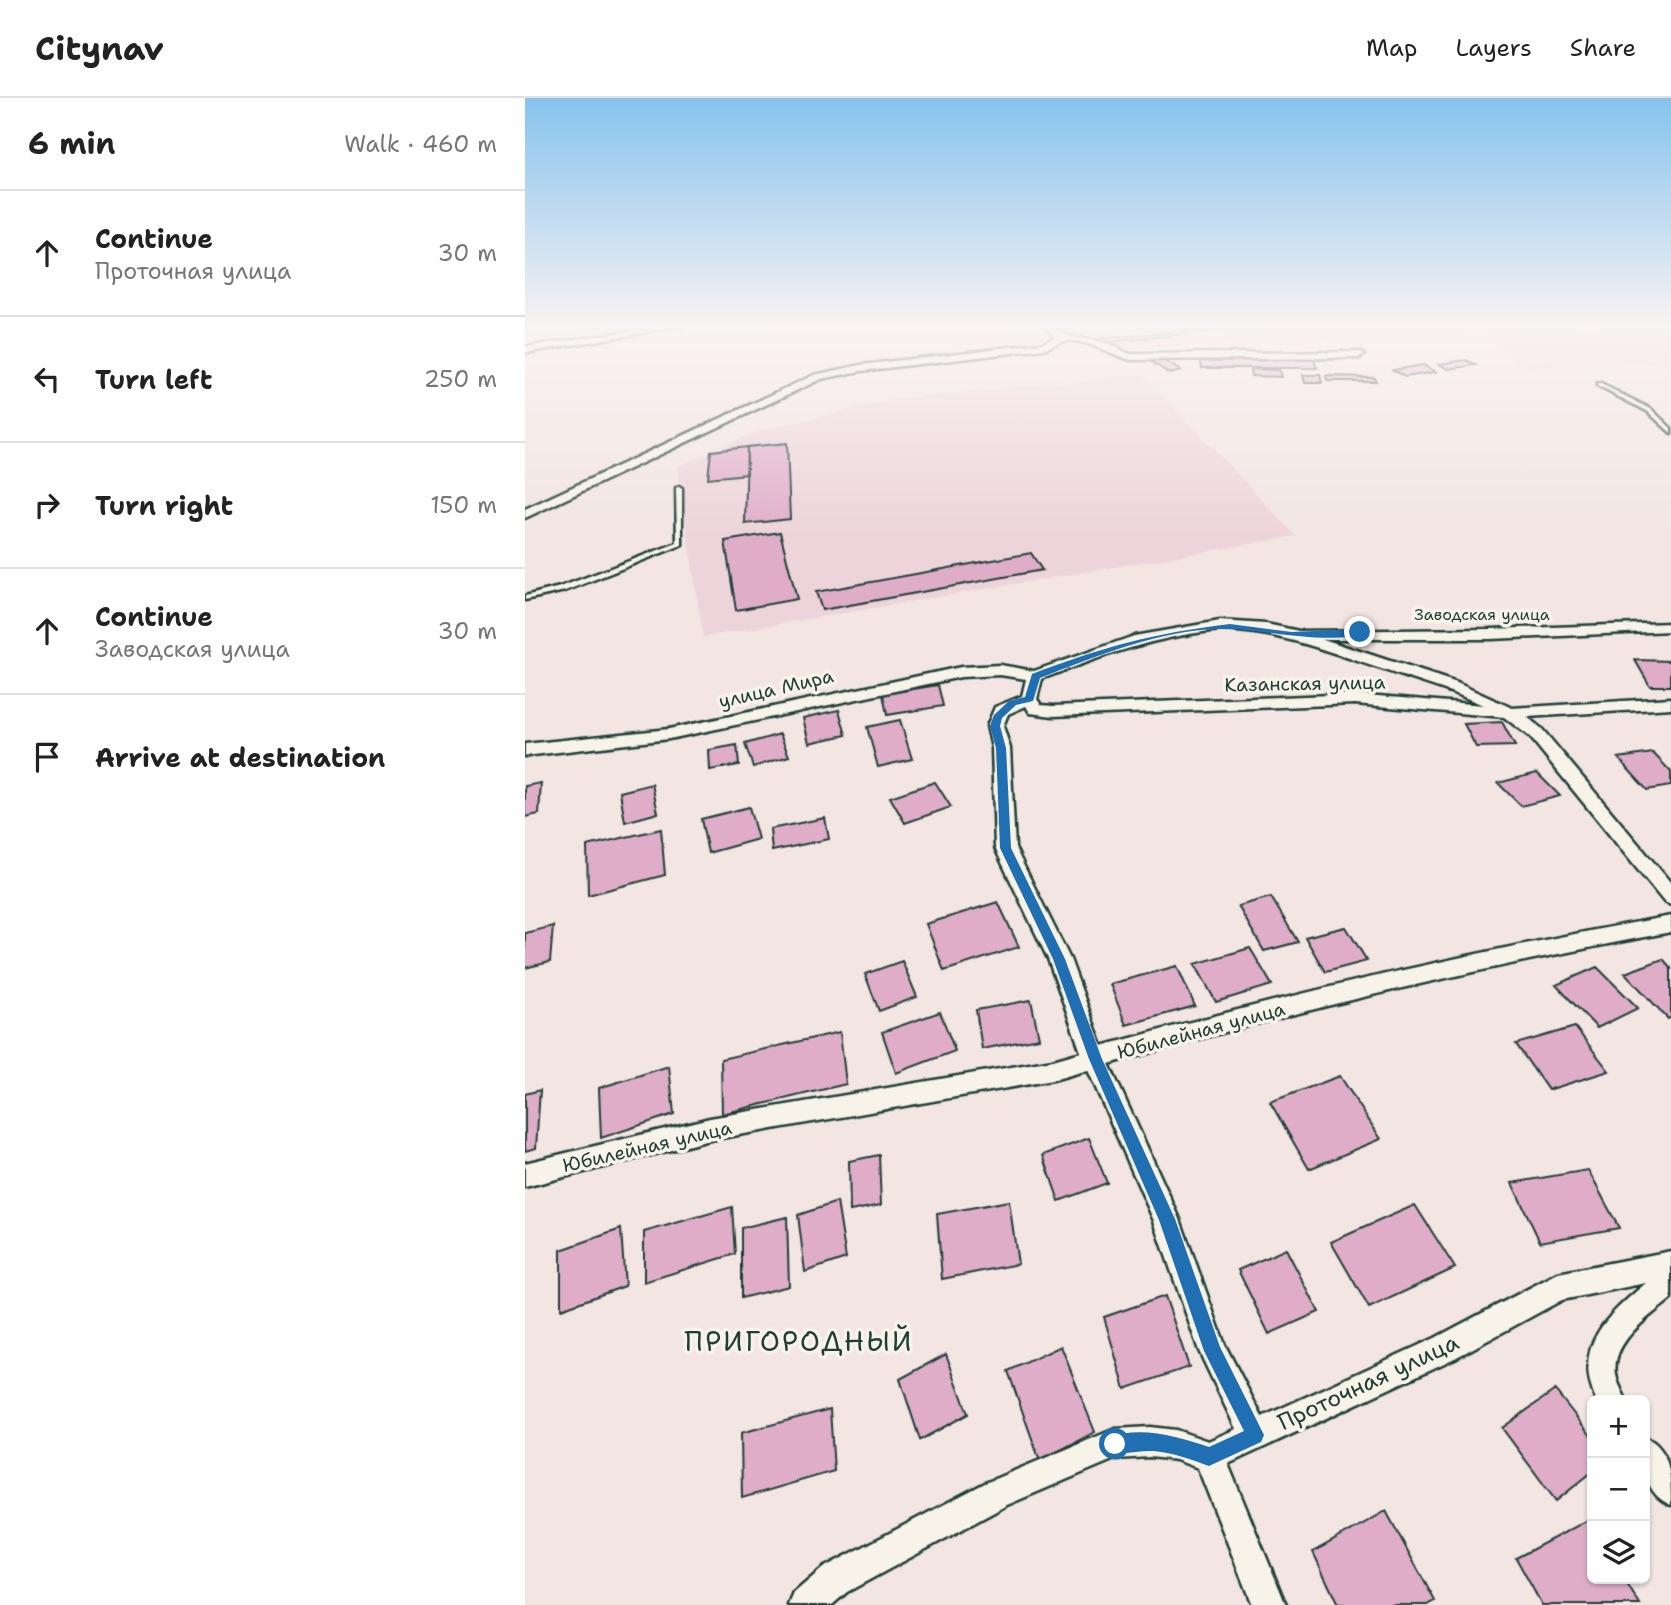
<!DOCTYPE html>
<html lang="en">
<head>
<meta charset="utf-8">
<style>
  :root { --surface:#fff; --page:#f2f2f2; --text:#222; --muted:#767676; --line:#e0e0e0 }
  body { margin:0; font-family:"Shantell Sans",sans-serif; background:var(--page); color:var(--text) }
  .controls { position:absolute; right:21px; bottom:21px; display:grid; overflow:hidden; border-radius:10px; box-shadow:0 2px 5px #0004 }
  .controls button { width:63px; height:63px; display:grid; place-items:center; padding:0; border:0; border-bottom:2px solid var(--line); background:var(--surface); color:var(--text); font:35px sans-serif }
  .stop { position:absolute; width:21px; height:21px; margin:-16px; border:5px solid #1f6fb2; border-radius:50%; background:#fff }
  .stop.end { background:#1f6fb2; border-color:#fff; box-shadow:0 2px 7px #0008 }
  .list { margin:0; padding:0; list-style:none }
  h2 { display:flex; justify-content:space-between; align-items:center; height:91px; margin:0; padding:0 28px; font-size:30px }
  h2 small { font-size:23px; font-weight:400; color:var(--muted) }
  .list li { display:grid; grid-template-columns:46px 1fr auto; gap:21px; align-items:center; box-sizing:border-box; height:126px; padding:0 28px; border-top:2px solid var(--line) }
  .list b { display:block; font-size:26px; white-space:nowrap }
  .list p { margin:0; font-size:23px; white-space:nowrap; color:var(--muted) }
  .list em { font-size:23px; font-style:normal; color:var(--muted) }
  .icon { flex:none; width:38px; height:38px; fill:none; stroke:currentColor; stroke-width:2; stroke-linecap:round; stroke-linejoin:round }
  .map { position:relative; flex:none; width:1146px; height:1507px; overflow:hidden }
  header { display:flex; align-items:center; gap:42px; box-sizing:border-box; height:98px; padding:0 35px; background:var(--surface); border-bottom:2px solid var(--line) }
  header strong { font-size:33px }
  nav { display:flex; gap:38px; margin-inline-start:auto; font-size:24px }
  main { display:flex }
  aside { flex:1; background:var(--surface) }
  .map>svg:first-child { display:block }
  .built { fill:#edd4da }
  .building { fill:#e0adc9; stroke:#1f3d34; stroke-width:2 }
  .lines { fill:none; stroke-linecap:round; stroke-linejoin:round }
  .service-casing { stroke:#1f3d34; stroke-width:5 }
  .minor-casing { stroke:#1f3d34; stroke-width:5 }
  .service { fill:#f7f3e8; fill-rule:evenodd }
  .minor { fill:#f7f3e8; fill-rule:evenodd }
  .route { fill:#1f6fb2 }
  .labels { text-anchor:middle; stroke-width:7; stroke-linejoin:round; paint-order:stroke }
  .far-street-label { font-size:16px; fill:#1f3d34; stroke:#f7f3e8 }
  .street-label { font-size:19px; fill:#1f3d34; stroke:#f7f3e8 }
  .near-street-label { font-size:23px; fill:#1f3d34; stroke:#f7f3e8 }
  .near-quarter-label { font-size:28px; letter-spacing:2px; fill:#1f3d34; stroke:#f7f3e8 }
</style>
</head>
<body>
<header>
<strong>Citynav</strong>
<nav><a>Map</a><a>Layers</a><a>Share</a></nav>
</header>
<main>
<aside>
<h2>6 min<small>Walk · 460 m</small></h2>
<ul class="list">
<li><svg class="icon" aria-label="ahead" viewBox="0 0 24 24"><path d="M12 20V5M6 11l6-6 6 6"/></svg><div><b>Continue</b><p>Проточная улица</p></div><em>30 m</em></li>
<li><svg class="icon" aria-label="left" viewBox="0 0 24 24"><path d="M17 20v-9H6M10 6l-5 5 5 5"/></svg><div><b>Turn left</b></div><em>250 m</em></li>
<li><svg class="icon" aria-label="right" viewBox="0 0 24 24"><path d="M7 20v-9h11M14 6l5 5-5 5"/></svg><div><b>Turn right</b></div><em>150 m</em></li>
<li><svg class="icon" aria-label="ahead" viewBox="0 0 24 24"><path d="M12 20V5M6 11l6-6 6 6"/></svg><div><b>Continue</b><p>Заводская улица</p></div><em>30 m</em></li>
<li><svg class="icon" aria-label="arrive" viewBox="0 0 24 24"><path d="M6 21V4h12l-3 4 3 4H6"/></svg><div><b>Arrive at destination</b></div></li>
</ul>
</aside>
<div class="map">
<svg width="1146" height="1507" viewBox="0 0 1146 1507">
  <rect width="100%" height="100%" fill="#f2e5e2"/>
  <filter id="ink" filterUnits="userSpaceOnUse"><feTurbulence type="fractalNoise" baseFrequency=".0143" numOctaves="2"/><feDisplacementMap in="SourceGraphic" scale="14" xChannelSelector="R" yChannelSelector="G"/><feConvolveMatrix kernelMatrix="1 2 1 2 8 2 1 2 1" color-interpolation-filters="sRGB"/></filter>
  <g filter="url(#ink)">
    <path class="built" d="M622,228H1146V265L998,269L961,235L599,251L587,237L612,234Z
      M618,277L771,438L178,539L153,369L232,333L372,301Z"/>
    <path class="building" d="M675,260H788L792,270H677Z
      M636,261L656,273L645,276L625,263Z
      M941,262L951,267L923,271L914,266Z
      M898,267L911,274L880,279L868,272Z
      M725,271L754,272L756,279L726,278Z
      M778,277H795L797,285H780Z
      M801,278L849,279L851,283H802Z
      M262,345L265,421L220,426L222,349Z
      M222,349V376L183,380L186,353Z
      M255,434L272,501L211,512L200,443Z
      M506,455L517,472L297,512L291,494Z
      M1110,562L1146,563V588H1125Z
      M413,587L418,608L362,617L358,596Z
      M314,612L321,637L284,645L278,620Z
      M375,622L387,661L353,669L342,629Z
      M977,624L990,648L951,649L939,626Z
      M255,636L264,658L228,669L220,646Z
      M212,647L214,667L185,672L184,652Z
      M1128,655L1146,674V688L1122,692L1093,660Z
      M1012,675L1035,698L996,708L973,685Z
      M410,684L426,709L380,725L365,699Z
      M16,685L14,716L0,719V688Z
      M127,686L133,715L100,724L95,694Z
      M224,709L233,741L183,755L176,721Z
      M300,720L304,741L247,753L245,731Z
      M136,731L140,777L63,797L62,748Z
      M746,799L773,844L739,853L713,808Z
      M473,804L494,849L419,873L401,826Z
      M28,828L25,864L0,870V835Z
      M821,829L842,863L800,874L780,839Z
      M725,850L747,887L691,904L670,866Z
      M1138,861L1146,870V919L1143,921L1100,875Z
      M377,863L392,899L354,913L340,876Z
      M652,868L670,908L601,927L585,886Z
      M1072,869L1113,910L1072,930L1031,887Z
      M506,902L514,940L457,951L451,912Z
      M415,914L430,953L371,975L357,934Z
      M1050,929L1084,973L1023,992L991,946Z
      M315,934L321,986L197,1016L196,961Z
      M144,968L149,1016L76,1040L74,990Z
      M815,978L856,1041L784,1071L745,1004Z
      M15,992L11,1050L0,1053V996Z
      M564,1040L582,1085L534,1103L518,1057Z
      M354,1057L356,1107L325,1113L324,1063Z
      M1063,1072L1094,1130L1015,1144L987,1085Z
      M484,1103L493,1166L417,1181L412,1116Z
      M312,1104L321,1160L280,1174L273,1117Z
      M890,1107L930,1170L844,1210L806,1144Z
      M207,1109L210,1156L119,1184V1134Z
      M262,1119L264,1188L216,1200V1130Z
      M96,1131L100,1188L36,1211V1152Z
      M761,1151L794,1214L744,1236L713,1172Z
      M640,1198L664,1269L600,1291L579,1219Z
      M536,1248L570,1334L515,1363L483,1273Z
      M421,1256L443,1316L395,1342L375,1281Z
      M1030,1292L1067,1339V1374L1031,1403L977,1330Z
      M305,1311L309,1373L217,1400L216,1335Z
      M861,1413L910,1503L903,1507H813L788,1454Z
      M1063,1422L1067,1429V1481H1099L1115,1507H1017L991,1460Z"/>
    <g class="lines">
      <g class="service-casing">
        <path id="service" d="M714,228H725L561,245L559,244Z
          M1072,286H1076L1126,311L1146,330V335L1122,313L1072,288Z
          M154,388L157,390V447L40,493L0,502V498L35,489L152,445L151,390Z"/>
      </g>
      <g class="minor-casing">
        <path id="minor" d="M136,228H156L0,255V249Z
          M520,228H529C544,242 561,240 581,245C590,247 596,254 606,256L834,254L839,257L834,260L606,262C585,257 558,238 535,244C530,246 524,249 519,251L336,273L296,281L0,420V411L289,277L336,267L517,245L530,239Z
          M695,523L741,526L774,533L966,531L1146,525V533L966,541H798L932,585L987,610L1146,600V610L1002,619L1017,631L1146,785V807L1139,804L1005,639L979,619L830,606L528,618L505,615L501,608L483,616L478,628L485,650L490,750L545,861L577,948C764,896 955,852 1146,818V834C957,869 769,913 584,966L655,1121L700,1247L737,1319L910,1240L1033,1175L1146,1153V1201C1123,1220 1082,1246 1092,1281C1094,1288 1098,1295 1101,1302H1071C1047,1248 1082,1218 1121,1185L1037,1202L930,1260L703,1366L761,1507H727L673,1370L651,1362L625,1359L590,1361L482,1407L322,1494L307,1507H264L269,1495L298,1470L460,1385L590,1331L625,1329L651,1332L683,1343L711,1331L674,1253L629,1123L563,972L528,982L185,1042L0,1089V1065L185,1020L528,962L556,954L523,861L470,750L467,650L462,628L470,609L497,598L501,581L475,577L436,579L144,641L0,658V646L144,631L436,569L475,567L509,573L609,538ZM695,532C753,533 802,553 856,571C891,583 925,592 958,607L830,596L528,608L516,607L512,601L517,581C576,558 632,538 695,532Z
          M1120,1339C1146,1350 1146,1380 1146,1407C1116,1394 1120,1366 1120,1339Z"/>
      </g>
      <use href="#service" class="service"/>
      <use href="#minor" class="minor"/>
    </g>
  </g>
  <linearGradient id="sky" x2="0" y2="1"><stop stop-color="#86c3ed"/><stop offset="0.52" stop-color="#f9f3f2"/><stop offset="1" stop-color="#f9f3f2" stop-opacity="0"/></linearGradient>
  <rect width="1146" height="439" fill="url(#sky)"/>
  <path class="route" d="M705,526L767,534L835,531L839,534C816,548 735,532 707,531C645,528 571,558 515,580L508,603L491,607L477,620L475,628L481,650L486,750L540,861L577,961L650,1121L695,1249L739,1337L736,1344L684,1368C665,1361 649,1355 629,1353C614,1352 597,1358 583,1353L581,1346L583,1340C615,1327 653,1339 684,1349L719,1333L679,1253L634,1122L564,961L528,861L475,750L471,650L465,628L469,617L484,603L500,599L507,576C578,549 629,535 705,526Z"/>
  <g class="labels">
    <g class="far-street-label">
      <text x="957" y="522">Заводская улица</text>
    </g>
    <g class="street-label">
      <text transform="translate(780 585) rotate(-1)" y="7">Казанская улица</text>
      <text transform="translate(251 590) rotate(-13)" y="7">улица Мира</text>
      <text transform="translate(676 932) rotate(-15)" y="7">Юбилейная улица</text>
      <text transform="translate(122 1048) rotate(-13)" y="7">Юбилейная улица</text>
    </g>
    <g class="near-street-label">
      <text transform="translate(843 1284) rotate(-25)" y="8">Проточная улица</text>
    </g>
    <g class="near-quarter-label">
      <text x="274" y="1253">ПРИГОРОДНЫЙ</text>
    </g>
  </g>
</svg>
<div class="controls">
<button>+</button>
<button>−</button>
<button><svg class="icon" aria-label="layers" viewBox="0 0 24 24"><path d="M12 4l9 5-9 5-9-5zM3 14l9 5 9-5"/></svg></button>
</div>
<div class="stop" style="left:590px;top:1346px"></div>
<div class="stop end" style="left:835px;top:534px"></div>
</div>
</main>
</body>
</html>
